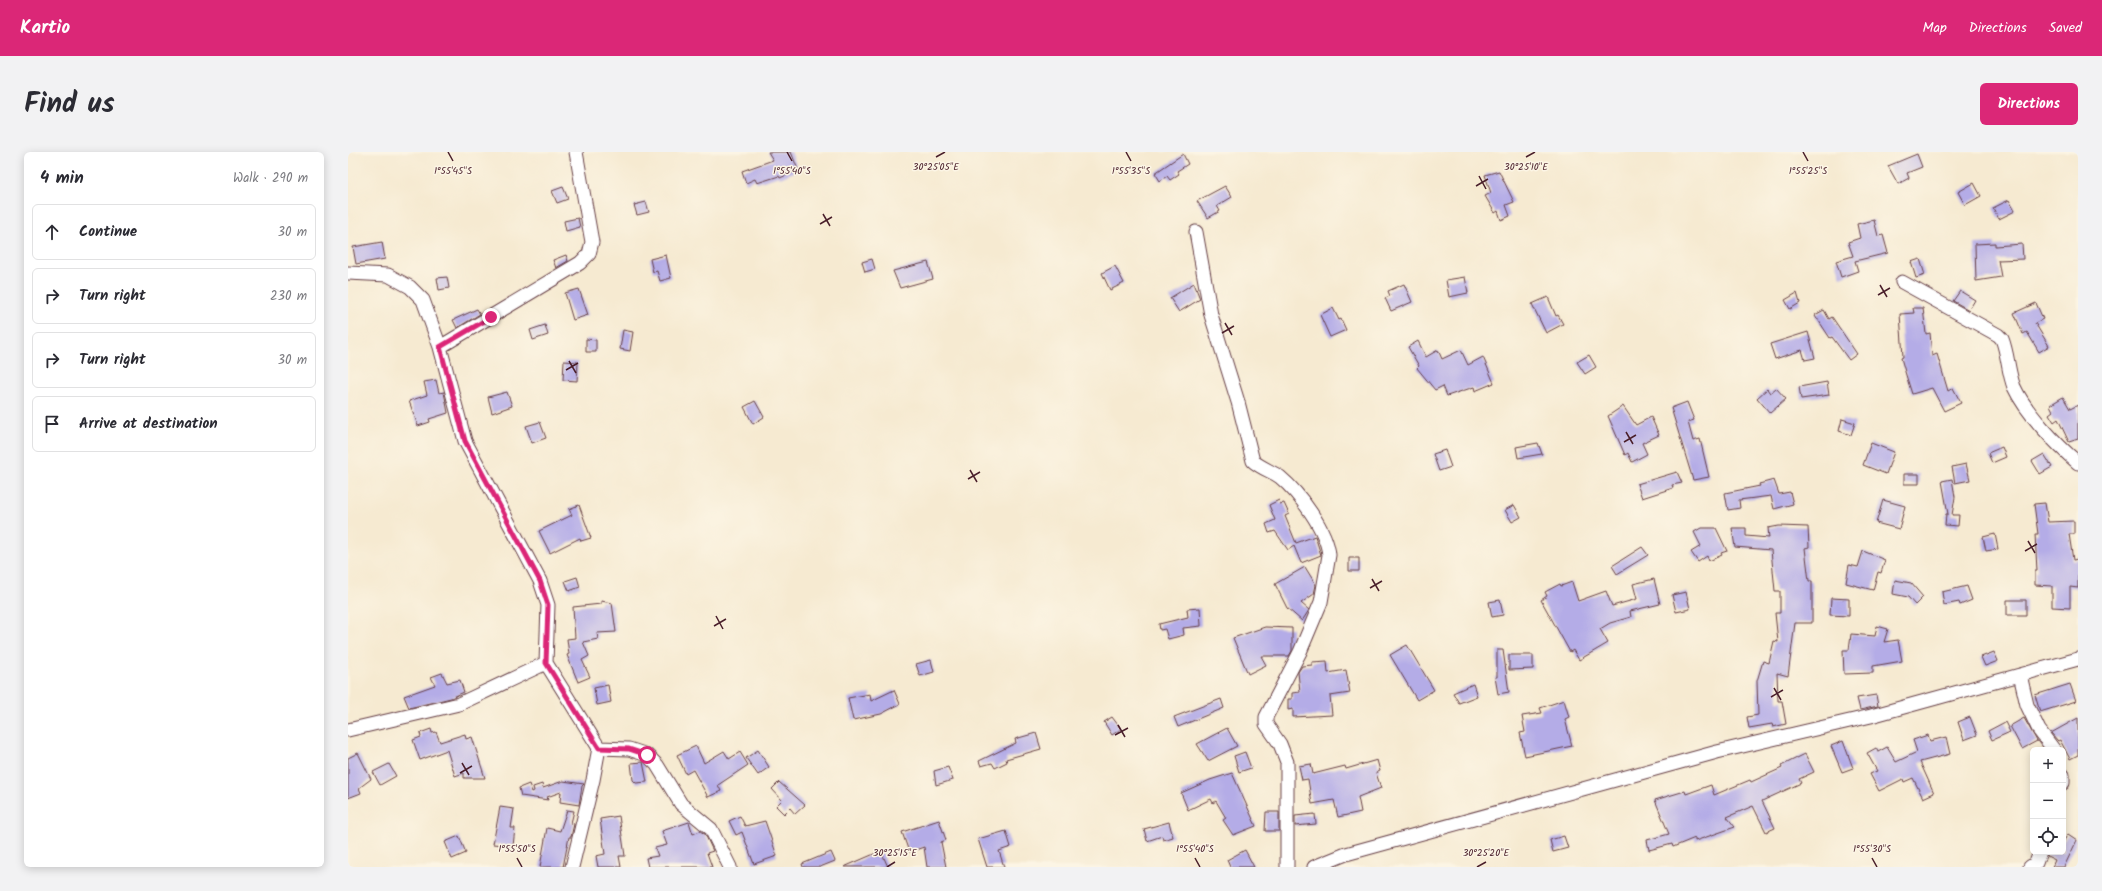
<!DOCTYPE html>
<html lang="en">
<head>
<meta charset="utf-8">
<style>
  :root { --surface:#fff; --page:#f2f2f3; --text:#2b2b33; --muted:#7c7c81; --line:#e1e1e2; --accent:#db2777 }
  body { margin:0; font-family:Kalam,sans-serif; background:var(--page); color:var(--text) }
  .controls { position:absolute; right:12px; bottom:12px; display:grid; overflow:hidden; border-radius:6px; box-shadow:0 2px 10px #0003 }
  .controls button { width:36px; height:36px; display:grid; place-items:center; padding:0; border:0; border-bottom:1px solid var(--line); background:var(--surface); color:var(--text); font:20px sans-serif }
  .stop { position:absolute; width:12px; height:12px; margin:-9px; border:3px solid #db2777; border-radius:50%; background:#fff }
  .stop.end { background:#db2777; border-color:#fff; box-shadow:0 1px 4px #0008 }
  .list { margin:0; padding:0; list-style:none }
  h2 { display:flex; justify-content:space-between; align-items:center; height:52px; margin:0; padding:0 16px; font-size:17px }
  h2 small { font-size:13px; font-weight:400; color:var(--muted) }
  .list li { display:grid; grid-template-columns:26px 1fr auto; gap:12px; align-items:center; box-sizing:border-box; height:56px; margin:0 8px 8px; padding:0 8px; border:1px solid var(--line); border-radius:6px }
  .list b { display:block; font-size:15px; white-space:nowrap }
  .list em { font-size:13px; font-style:normal; color:var(--muted) }
  .icon { flex:none; width:22px; height:22px; fill:none; stroke:currentColor; stroke-width:2; stroke-linecap:round; stroke-linejoin:round }
  .map { position:relative; flex:none; width:1730px; height:715px; overflow:hidden; border-radius:6px }
  header { display:flex; align-items:center; gap:24px; box-sizing:border-box; height:56px; padding:0 20px; background:var(--accent); color:#fff }
  header strong { font-size:19px }
  nav { display:flex; gap:22px; margin-inline-start:auto; font-size:14px }
  .intro { display:flex; align-items:center; justify-content:space-between; box-sizing:border-box; height:96px; padding:0 24px }
  h1 { margin:0; font-size:28px }
  .button { padding:10px 18px; border-radius:6px; background:var(--accent); color:#fff; font-size:14px; font-weight:700 }
  main { display:flex; gap:24px; padding:0 24px }
  aside { flex:1; background:var(--surface); border-radius:6px; box-shadow:0 2px 10px #0003 }
  .map>svg:first-child { display:block }
  .building { fill:#b4ace7 }
  .lines { fill:none; stroke-linecap:round; stroke-linejoin:round }
  .minor-casing { stroke:#643d44; stroke-width:15 }
  .minor { stroke:#fff; stroke-width:13 }
  .route { stroke:#db2777; stroke-width:5 }
  .ticks { fill:none; stroke:#4a1f2b; stroke-width:1.5 }
  .ticks-label { font-size:10px; text-anchor:middle; fill:#4a1f2b; stroke:#fcf5e5; stroke-width:3; stroke-linejoin:round; paint-order:stroke }
</style>
</head>
<body>
<header>
<strong>Kartio</strong>
<nav><a>Map</a><a>Directions</a><a>Saved</a></nav>
</header>
<div class="intro"><h1>Find us</h1><a class="button">Directions</a></div>
<main>
<aside>
<h2>4 min<small>Walk · 290 m</small></h2>
<ul class="list">
<li><svg class="icon" aria-label="ahead" viewBox="0 0 24 24"><path d="M12 20V5M6 11l6-6 6 6"/></svg><div><b>Continue</b></div><em>30 m</em></li>
<li><svg class="icon" aria-label="right" viewBox="0 0 24 24"><path d="M7 20v-9h11M14 6l5 5-5 5"/></svg><div><b>Turn right</b></div><em>230 m</em></li>
<li><svg class="icon" aria-label="right" viewBox="0 0 24 24"><path d="M7 20v-9h11M14 6l5 5-5 5"/></svg><div><b>Turn right</b></div><em>30 m</em></li>
<li><svg class="icon" aria-label="arrive" viewBox="0 0 24 24"><path d="M6 21V4h12l-3 4 3 4H6"/></svg><div><b>Arrive at destination</b></div></li>
</ul>
</aside>
<div class="map">
<svg width="1730" height="715" viewBox="0 0 1730 715">
  <rect width="100%" height="100%" fill="#fcf5e5"/>
  <filter id="ink" filterUnits="userSpaceOnUse"><feTurbulence type="fractalNoise" baseFrequency=".025" numOctaves="2"/><feDisplacementMap in="SourceGraphic" scale="8" xChannelSelector="R" yChannelSelector="G"/><feConvolveMatrix kernelMatrix="1 2 1 2 8 2 1 2 1" color-interpolation-filters="sRGB"/></filter>
  <filter id="wash" filterUnits="userSpaceOnUse"><feTurbulence type="fractalNoise" baseFrequency=".012" numOctaves="4" result="noise"/><feDisplacementMap in="SourceGraphic" scale="16" xChannelSelector="R" yChannelSelector="G"/><feGaussianBlur stdDeviation="0.9" result="paint"/><feColorMatrix in="noise" values="0 0 0 0 0 0 0 0 0 0 0 0 0 0 0 0 0 1.4 0 .05"/><feComposite in="paint" operator="in"/></filter>
  <g filter="url(#wash)">
    <rect width="100%" height="100%" fill="#f6ead1"/>
    <g id="blocks">
      <path class="building" d="M420,0H443L450,18L432,26L431,24L409,31L407,27L398,31L394,19L425,8Z
        M835,2L840,12L829,19L831,22L822,28L819,24L812,29L807,21Z
        M1569,2L1574,15L1559,21L1561,26L1550,32L1540,14Z
        M1151,19L1166,50L1158,53L1162,64L1153,68L1150,59L1147,61L1137,44L1143,41L1137,23Z
        M1626,31L1633,44L1617,53L1610,40Z
        M877,34L884,45L869,54L872,59L860,66L849,49Z
        M215,35L220,47L209,51L204,39Z
        M1661,48L1667,59L1651,67L1645,56Z
        M298,50L301,60L289,63L286,53Z
        M230,66L232,75L218,79L216,69Z
        M1526,68L1530,84L1535,83L1540,101L1507,109L1510,119L1493,125L1488,109L1505,104L1500,90L1512,86L1509,72Z
        M34,90L37,107L8,112L5,95Z
        M1647,91V94L1674,92L1675,107L1650,108L1653,125L1628,129L1627,92Z
        M218,103L220,109L208,116L205,108Z
        M318,103L323,126L312,129L309,119L305,120L302,107Z
        M524,107L527,117L517,120L514,110Z
        M1572,107L1577,123L1568,126L1563,110Z
        M580,110L585,127L552,136L545,119Z
        M767,114L776,131L762,138L754,121Z
        M99,125L101,136L91,138L89,126Z
        M1117,125L1120,141L1101,145L1098,128Z
        M846,131L852,147L831,160L822,146Z
        M1056,132L1064,150L1043,159L1037,146L1042,144L1040,139Z
        M231,137L240,163L225,168L217,141Z
        M1612,139L1627,148L1621,158L1605,149Z
        M1449,141L1452,151L1442,157L1437,148Z
        M1200,145L1208,164L1210,163L1215,172L1198,181L1184,152Z
        M1688,151L1695,167L1687,171L1701,194L1691,200L1679,180L1675,182L1666,161Z
        M985,156L991,168L993,167L998,178L982,185L972,163Z
        M1565,156H1575L1578,182L1582,181L1584,204L1589,202L1600,239L1605,236L1613,251L1596,259L1584,236L1564,242L1558,223L1553,206L1555,205L1552,162L1566,161Z
        M129,157L132,162L109,176L105,168Z
        M1476,158L1481,167L1484,165L1509,202L1501,208L1484,185L1482,186L1467,163Z
        M197,173L200,183L185,188L182,178Z
        M275,178L285,180L282,199L272,197Z
        M1460,180L1467,206L1457,208L1454,198L1427,207L1422,192Z
        M238,187L248,188V200H238Z
        M1070,189L1078,205L1090,198L1094,207L1113,198L1120,213L1135,205L1146,231L1127,239L1126,235L1099,244L1095,234L1087,238L1069,216L1071,214L1060,195Z
        M1241,203L1248,215L1237,222L1229,210Z
        M216,209L230,210L229,229L215,228Z
        M88,228L91,241L96,240L100,261L81,267L82,270L70,274L61,249L79,243L76,230Z
        M1479,230L1481,243L1453,247L1451,235Z
        M1428,236L1438,247L1422,261L1409,246L1419,237L1422,241Z
        M159,240L164,254L144,261L140,245Z
        M1715,245L1722,257L1730,253V287L1721,290L1710,267L1706,270L1701,262L1705,259L1702,253Z
        M407,249L416,265L405,272L396,255Z
        M1339,250L1346,268L1340,270L1345,289L1352,287L1361,325L1345,328L1323,256Z
        M1275,254L1288,273L1303,265L1311,283L1294,291L1299,302L1284,310L1280,301L1277,303L1260,264Z
        M1494,267L1507,271L1503,283L1491,279Z
        M192,270L198,286L184,291L178,274Z
        M1190,291L1194,302L1170,306L1168,295Z
        M1523,291L1546,300L1538,322L1515,313Z
        M1654,295L1658,305L1644,311L1640,301Z
        M1097,298L1103,315L1091,319L1085,302Z
        M1696,302L1704,315L1692,322L1684,309Z
        M1618,312L1622,328L1607,331L1604,315Z
        M1329,320L1334,331L1324,333L1325,336L1294,346L1289,332Z
        M1556,322H1571V332H1556Z
        M1604,327L1607,345L1604,363H1611L1610,374L1597,373L1598,362H1600L1594,329Z
        M1426,328L1431,342L1442,340L1445,352L1426,357L1423,344L1391,348L1392,356L1380,358L1377,341L1412,334L1411,332Z
        M931,348L932,352L936,351L941,362L937,364L948,391L967,384L973,403L953,411L946,394L940,398L927,379L921,381L918,372L927,368L921,353Z
        M1535,348L1557,354L1551,377L1528,371Z
        M1697,351L1700,370L1726,369V382H1721L1725,408L1730,407V436L1722,435V456L1704,455V434L1687,433V419H1689L1687,382H1690L1686,352Z
        M231,353L243,386L233,389L232,386L202,401L191,379L224,363L221,357Z
        M1166,353L1173,365L1164,370L1157,358Z
        M1431,374L1460,375L1461,395L1457,396L1461,429H1464V471H1447L1440,524L1429,521L1430,549H1434L1438,572L1425,575L1424,572L1401,576L1399,565L1410,563L1409,529L1415,509L1421,511L1426,489L1430,490L1427,461H1432V439H1427L1423,398L1387,395L1384,376H1398V384L1421,386L1420,376Z
        M1353,376H1368L1379,399L1373,401L1374,403L1361,409L1359,404L1350,410L1343,400L1353,394L1346,380Z
        M1647,382L1650,397L1638,399L1635,385Z
        M1294,395L1300,403L1269,422L1264,414Z
        M1515,399L1537,408L1533,421L1530,420L1525,438L1498,431L1501,413L1510,415Z
        M1001,406H1011V419H1001Z
        M957,415L968,433L966,442L953,451L961,458L954,469L939,456L927,432Z
        M229,425L232,435L221,439L217,429Z
        M1306,427L1312,452L1282,459L1283,465L1262,471L1252,477L1260,491L1231,508L1225,498L1222,500L1193,448L1199,444L1197,440L1212,432L1213,434L1224,430L1230,449L1258,439L1264,454L1289,447L1285,432Z
        M1547,428L1563,431L1575,445L1567,453L1560,445L1545,442Z
        M1619,434L1624,448L1612,453L1611,450L1596,453L1594,440Z
        M1338,440L1342,457L1328,460L1324,443Z
        M1483,446L1501,447V464L1482,463Z
        M1152,448L1155,463L1144,465L1141,450Z
        M1659,448H1678V463H1659Z
        M253,449L264,451L268,480L249,481L250,487L235,490L241,504L234,508L242,525L230,530L219,503L221,502L219,487L227,486L225,455L253,452Z
        M852,456L853,474L835,476L836,483L820,487L817,477L812,478L811,472L840,465L839,457Z
        M1529,474L1540,477L1536,490L1550,488L1554,509L1525,514V521L1496,522L1495,498H1501L1503,482L1527,484Z
        M917,475L944,476V499L941,504H913L918,513L900,522L885,486Z
        M1059,493L1086,538L1069,548L1042,503Z
        M1149,498H1155L1161,540L1150,542L1147,525H1149Z
        M1646,500L1650,509L1637,514L1633,505Z
        M1161,503H1185V517L1161,518Z
        M583,508L586,520L572,524L568,512Z
        M979,509L980,521L998,518L1002,541L982,544L984,563L945,565V557L940,558V547H944V541L952,540L950,520L954,514L964,513V510Z
        M94,521L99,531L112,528L116,540L103,546L61,556L56,544L87,533L83,525Z
        M1125,532L1129,544L1111,551L1105,541Z
        M1722,532L1728,549L1692,560L1687,543Z
        M260,533L263,550L249,553L246,536Z
        M546,538L552,552L533,562L505,568L500,546L522,542L523,549Z
        M1528,543L1530,554L1512,558L1509,546Z
        M873,547L876,556L830,575L826,565Z
        M1216,548L1221,565L1217,567L1224,594L1177,604L1172,581L1177,580L1174,564L1194,561L1192,556Z
        M764,565L773,577L764,583L756,570Z
        M1622,565L1629,583L1616,588L1610,570Z
        M1676,566L1689,589L1674,597L1662,574Z
        M1730,566V603L1722,607L1712,588L1710,589L1703,581Z
        M1657,570L1662,580L1644,588L1640,579Z
        M879,576L889,594L860,609L849,592Z
        M83,577L84,581L88,580L92,590L117,582L118,587L124,585L137,626H116V621L107,624L99,598L72,608L65,588L73,585L72,581Z
        M688,581L693,597L658,607L659,610L647,616L644,611L633,614L631,609L668,591L667,587Z
        M1580,583L1582,589L1598,585L1602,602L1572,610L1586,641L1575,646L1565,626L1556,630L1555,627L1531,639L1522,622L1529,619L1519,601L1528,596L1530,600L1539,595L1548,610L1569,600L1565,588Z
        M1495,589L1505,616L1494,620L1483,594Z
        M348,594L356,611L376,599L381,607L392,600L400,613L370,633L373,639L360,645L345,618L338,622L329,603Z
        M410,598L421,615L410,623L398,606Z
        M897,600L903,616L891,620L886,604Z
        M10,601L23,627L11,636L13,641L0,646V606Z
        M1457,602L1466,620L1451,627L1453,631L1414,649L1427,676L1418,680L1405,654L1379,665L1387,675L1347,689V686L1325,695L1324,692L1301,698L1299,688L1321,682L1307,648L1337,639L1338,642L1363,633L1366,643L1402,628L1403,630L1434,616L1433,614Z
        M1029,608L1032,619L1028,621L1033,636L1010,645L1013,660L990,665L986,648L964,652L960,627L954,628L951,614L963,612L965,622L997,614L998,617Z
        M295,610L299,630L288,631L285,628L283,611Z
        M41,612L48,624L32,633L25,620Z
        M600,615L605,628L588,633L586,619Z
        M884,621L908,674L885,683L875,668L878,666L868,649L865,651L863,647L840,658L833,641L862,628Z
        M215,629L236,632L234,634L231,653L212,650L213,640L199,645L200,648L173,644L171,636L181,632L184,640L186,639L185,635L194,632L195,636Z
        M431,630L457,653L447,662L442,656L436,662L428,654L434,648L424,637Z
        M152,655L166,657L163,676H167L165,694L145,692Z
        M219,658L226,659L223,671L226,672L223,685H221L215,715H192L199,676L212,679Z
        M918,660H931V679H917Z
        M967,662L968,672L947,674V664Z
        M271,664L277,704H271L273,715H250L248,704L257,702L252,667Z
        M392,664L397,674L417,669L429,704L406,712L394,680L388,683L381,669Z
        M591,668L598,688L593,690L598,715H579L576,695L561,700L554,680Z
        M341,670L345,682L352,679L357,682L365,699L359,701L364,715H300L298,706L310,704L307,696L319,693L314,679Z
        M821,670L825,685L815,688L814,684L799,689L796,677Z
        M658,679L663,695L651,699L656,715H639L630,687Z
        M1720,682L1729,688L1716,715H1704L1707,708L1699,704L1700,700H1715V690Z
        M111,684L118,701L104,707L97,690Z
        M1216,684L1220,696L1205,700L1202,688Z
        M897,698L906,715H882L879,708Z
        M533,699L540,715H496Z
        M483,700L487,709L472,715H455L454,712Z"/>
    </g>
  </g>
  <g filter="url(#ink)">
    <use href="#blocks" fill-opacity="0" stroke="#643d44" stroke-width="1"/>
    <g class="lines">
      <g class="minor-casing">
        <path id="minor" d="M848,80L863,163L890,250L905,309C913,316 923,319 932,325C951,341 979,378 981,403L973,450L952,500L918,565V572L932,592L939,610V715
          M0,121L40,123L62,135L75,148L92,195L117,289L192,429L200,453L198,511L251,596L245,628L224,715
          M1554,130L1650,183L1654,187C1660,202 1660,220 1666,235C1678,261 1709,293 1730,311
          M92,195L232,111L241,102L244,90L228,0
          M1672,523L1679,553L1691,578L1706,598
          M0,578L111,552L198,511
          M251,596L281,597L299,603L309,613L333,652L363,677L382,715
          M1715,623V631
          M966,715L998,702L1369,600L1523,564L1730,507
          M1682,715L1688,711L1692,700"/>
      </g>
      <use href="#minor" class="minor"/>
    </g>
  </g>
  <g class="lines" filter="url(#ink)">
    <path class="route" d="M143,165L92,195L117,289L192,429L200,453L198,511L251,596L281,597L299,603"/>
  </g>
  <path class="ticks" d="M100,0L105,9M439,0L444,9M778,0L783,9M1455,0L1460,9M588,5L597,0M1178,5L1187,0M1131,24L1138,37M1128,34L1140,27M475,62L482,74M472,72L484,65M1532,133L1539,145M1530,143L1542,136M877,171L884,183M874,181L886,174M221,209L228,221M218,218L230,211M1278,280L1285,292M1276,290L1288,283M622,318L629,330M620,327L632,320M1680,389L1687,401M1677,399L1689,392M1024,427L1031,439M1022,436L1034,429M368,464L375,477M366,474L378,467M1426,536L1433,548M1423,545L1435,538M770,573L777,585M767,583L780,576M114,611L121,623M112,621L124,614M169,706L174,715M847,706L852,715M1524,706L1529,715M539,715L547,710M1129,715L1138,710"/>
  <g class="ticks-label">
    <text x="588" y="18">30°25'05"E</text>
    <text x="1178" y="18">30°25'10"E</text>
    <text x="105" y="22">1°55'45"S</text>
    <text x="444" y="22">1°55'40"S</text>
    <text x="783" y="22">1°55'35"S</text>
    <text x="1460" y="22">1°55'25"S</text>
    <text x="169" y="700">1°55'50"S</text>
    <text x="847" y="700">1°55'40"S</text>
    <text x="1524" y="700">1°55'30"S</text>
    <text x="547" y="704">30°25'15"E</text>
    <text x="1138" y="704">30°25'20"E</text>
  </g>
</svg>
<div class="controls">
<button>+</button>
<button>−</button>
<button><svg class="icon" aria-label="locate" viewBox="0 0 24 24"><circle cx="12" cy="12" r="6"/><path d="M12 2v4M12 18v4M2 12h4M18 12h4"/></svg></button>
</div>
<div class="stop" style="left:299px;top:603px"></div>
<div class="stop end" style="left:143px;top:165px"></div>
</div>
</main>
</body>
</html>
